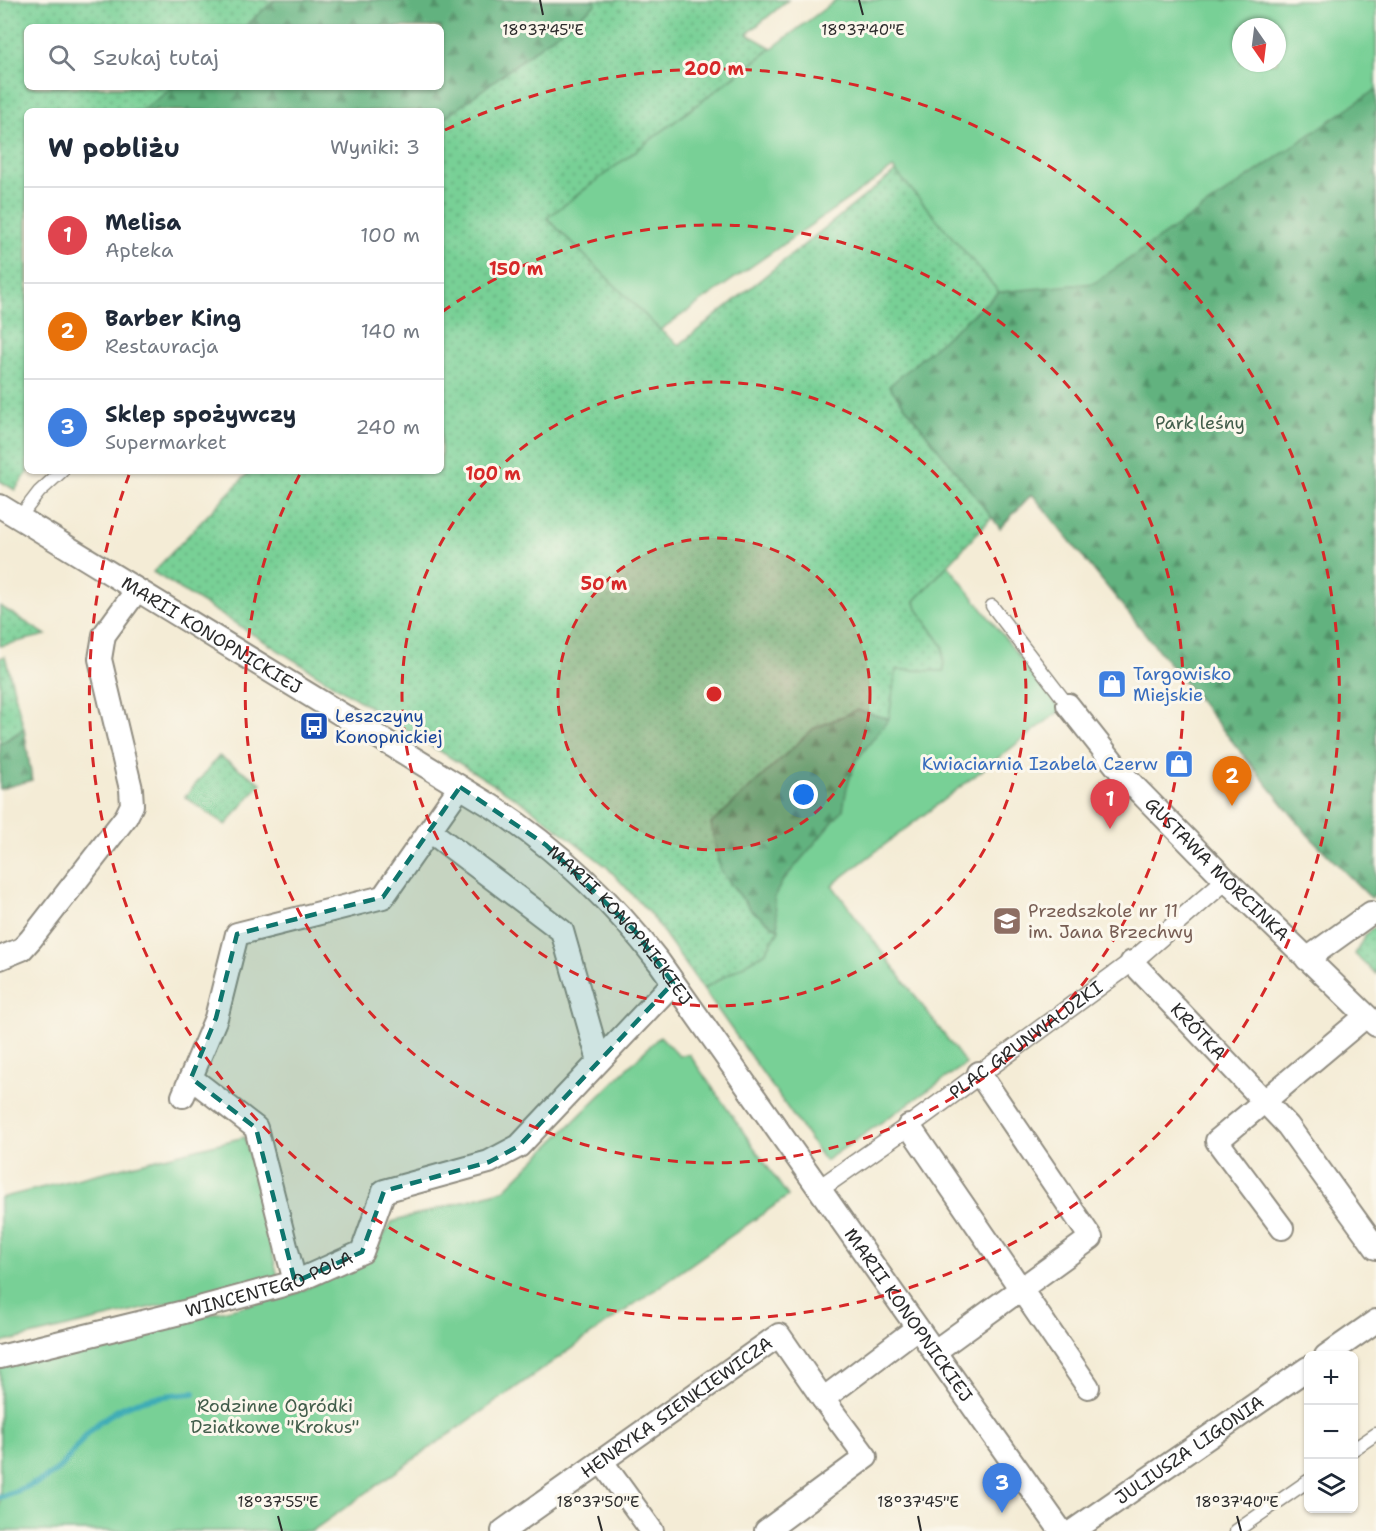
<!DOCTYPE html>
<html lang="pl">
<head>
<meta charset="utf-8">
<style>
  :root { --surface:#fff; --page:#f2f2f3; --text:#1f2937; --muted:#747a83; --line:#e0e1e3; --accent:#0f766e }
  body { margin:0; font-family:"Shantell Sans",sans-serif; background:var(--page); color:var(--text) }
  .controls { position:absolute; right:18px; bottom:18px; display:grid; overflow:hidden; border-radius:9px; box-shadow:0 2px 4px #0004 }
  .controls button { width:54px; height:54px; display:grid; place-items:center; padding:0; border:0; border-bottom:2px solid var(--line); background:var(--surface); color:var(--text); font:30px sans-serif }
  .compass { position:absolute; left:1232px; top:18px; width:54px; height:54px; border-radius:50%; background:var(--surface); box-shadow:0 2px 4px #0004; rotate:166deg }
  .you { position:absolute; left:804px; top:795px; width:21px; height:21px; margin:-15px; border:4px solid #fff; border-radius:50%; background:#1a73e8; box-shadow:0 0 0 9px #1a73e833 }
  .badge { display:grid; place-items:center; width:39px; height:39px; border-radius:50%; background:var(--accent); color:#fff; font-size:20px; font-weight:700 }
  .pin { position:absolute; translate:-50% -50px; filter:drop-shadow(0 2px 3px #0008) }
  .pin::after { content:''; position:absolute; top:32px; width:21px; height:18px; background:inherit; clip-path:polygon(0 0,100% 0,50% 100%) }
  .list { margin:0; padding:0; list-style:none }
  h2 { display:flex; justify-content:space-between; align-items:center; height:78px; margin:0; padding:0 24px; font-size:26px }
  h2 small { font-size:20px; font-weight:400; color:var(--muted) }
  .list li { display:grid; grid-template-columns:39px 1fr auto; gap:18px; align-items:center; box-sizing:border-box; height:96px; padding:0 24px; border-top:2px solid var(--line) }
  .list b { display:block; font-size:22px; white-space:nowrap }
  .list p { margin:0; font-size:20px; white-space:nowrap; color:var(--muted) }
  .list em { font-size:20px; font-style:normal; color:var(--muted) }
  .icon { flex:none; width:33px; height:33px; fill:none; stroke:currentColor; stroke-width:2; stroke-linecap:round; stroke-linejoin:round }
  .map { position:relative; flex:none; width:1376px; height:1531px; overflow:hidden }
  .search { position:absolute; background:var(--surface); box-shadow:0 2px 4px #0004; left:24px; top:24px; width:420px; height:66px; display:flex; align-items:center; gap:15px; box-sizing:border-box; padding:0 21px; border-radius:9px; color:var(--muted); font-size:22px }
  .panel { position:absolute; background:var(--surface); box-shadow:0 2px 4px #0004; left:24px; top:108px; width:420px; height:366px; border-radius:9px }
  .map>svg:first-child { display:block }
  .grass { fill:url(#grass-dots); stroke:#527e60; stroke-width:1.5; fill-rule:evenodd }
  .forest { fill:url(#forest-firs); stroke:#466e55; stroke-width:1.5 }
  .garden { fill:#78d096; stroke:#527e60; stroke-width:1.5; fill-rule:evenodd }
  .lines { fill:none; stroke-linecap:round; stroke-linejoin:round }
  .stream { stroke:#3cacb6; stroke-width:6 }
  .service-casing { stroke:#908c80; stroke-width:15 }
  .pedestrian-casing { stroke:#908c80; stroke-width:21 }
  .minor-casing { stroke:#908c80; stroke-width:26 }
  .service { stroke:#fff; stroke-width:12 }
  .pedestrian { stroke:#fff; stroke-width:18 }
  .minor { stroke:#fff; stroke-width:22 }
  .marked { fill:#0f766e; fill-opacity:0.2; stroke:#0f766e; stroke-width:4.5; stroke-dasharray:12 8; stroke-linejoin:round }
  .ticks { fill:none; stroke:#2b2b2b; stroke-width:2 }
  .ring { fill:none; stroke:#d62828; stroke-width:3; stroke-dasharray:10 8 }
  .labels { text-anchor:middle; stroke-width:6; stroke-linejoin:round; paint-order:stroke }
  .park-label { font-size:18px; fill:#425d4b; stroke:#fbf7ec }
  .street-label { font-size:18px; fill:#2b2b2b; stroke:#fbf7ec }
  .shop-label { font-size:18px; fill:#366cbe; stroke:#fbf7ec; text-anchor:start }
  .transit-label { font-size:18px; fill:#164399; stroke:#fbf7ec; text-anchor:start }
  .education-label { font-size:18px; fill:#785e54; stroke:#fbf7ec; text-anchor:start }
  .ticks-label { font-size:15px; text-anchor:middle; fill:#2b2b2b; stroke:#fbf7ec; stroke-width:6; stroke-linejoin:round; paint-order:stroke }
  .centre { fill:#d62828; stroke:#fbf7ec; stroke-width:3 }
  .ring-label { font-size:18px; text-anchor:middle; font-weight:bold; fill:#d62828; stroke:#fbf7ec; stroke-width:6; stroke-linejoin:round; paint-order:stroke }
</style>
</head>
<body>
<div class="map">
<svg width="1376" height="1531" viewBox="0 0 1376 1531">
  <defs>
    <pattern id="grass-dots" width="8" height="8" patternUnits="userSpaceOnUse" patternTransform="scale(1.5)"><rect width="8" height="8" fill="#78d096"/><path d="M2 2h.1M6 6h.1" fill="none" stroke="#63a97b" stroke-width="1.8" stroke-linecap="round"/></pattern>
    <pattern id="forest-firs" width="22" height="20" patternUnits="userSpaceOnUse" patternTransform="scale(1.5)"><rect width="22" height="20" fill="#62b27f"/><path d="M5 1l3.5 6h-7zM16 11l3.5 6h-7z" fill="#519168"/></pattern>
  </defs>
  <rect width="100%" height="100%" fill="#fbf7ec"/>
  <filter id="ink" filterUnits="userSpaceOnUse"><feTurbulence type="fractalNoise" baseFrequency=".0167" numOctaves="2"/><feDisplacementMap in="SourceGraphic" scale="12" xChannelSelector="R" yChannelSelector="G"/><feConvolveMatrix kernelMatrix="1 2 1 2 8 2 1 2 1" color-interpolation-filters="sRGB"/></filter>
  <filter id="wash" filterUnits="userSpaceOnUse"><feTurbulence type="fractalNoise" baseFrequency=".008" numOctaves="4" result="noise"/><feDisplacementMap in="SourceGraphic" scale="24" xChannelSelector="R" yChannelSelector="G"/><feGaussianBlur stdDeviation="1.35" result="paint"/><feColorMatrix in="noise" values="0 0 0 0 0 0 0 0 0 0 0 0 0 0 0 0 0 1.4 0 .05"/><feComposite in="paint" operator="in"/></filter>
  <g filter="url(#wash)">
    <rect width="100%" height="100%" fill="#f4ecd6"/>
    <path class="grass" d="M0,0H788L747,34L772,48L547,218L660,330L679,345L896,171L999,292L890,386L992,517L915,601L917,609L943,646L944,671L896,670L889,719L857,710L813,729L711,824L751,910L779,930L765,953L703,989L652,916L607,867L528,806L153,572L250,471H441V111H27V471H29L15,490L0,481ZM27,27H441V87H27Z
      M0,606L46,635L0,646Z
      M5,656L24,729L0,744V658Z
      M219,756L261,783L226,825L185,797Z
      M1376,926V974L1355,954L1365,935Z"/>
    <path class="forest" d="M275,0H594L596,4L441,121V111H141L174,87H441V27H244Z
      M1376,89V895L1371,898L1308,835L1032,494L1000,528L889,386L999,292L1094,283Z
      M857,710L889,719L856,761L847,787L843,810L782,882L776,894L779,930L751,910L720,870L711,824L813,729Z
      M24,729L32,780L0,789V744Z"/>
    <path class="garden" d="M836,0H1376V89L1094,283L999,292L893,168L660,330L547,218ZM1241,27H1277V63H1241Z
      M948,565L1061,710L832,885L966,1064L825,1161L703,989L765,953L779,930L774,898L782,882L843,810L847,787L856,761L889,719L896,670L944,671L943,646L917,609L915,601Z
      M660,1036L679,1056L689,1054L788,1196L312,1531H0V1365L297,1293L370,1257L392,1222L504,1190Z
      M245,1137L278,1277L0,1343V1198Z"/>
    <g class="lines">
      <path class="stream" d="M0,1497C18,1490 39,1484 55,1472C68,1461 76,1446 88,1433C119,1401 151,1396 194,1393"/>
    </g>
  </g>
  <g filter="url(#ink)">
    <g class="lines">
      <g class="service-casing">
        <path id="service" d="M19,518L39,492L62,471
          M992,606L1068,705
          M1354,1449L1376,1434
          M1236,1531L1308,1481"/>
      </g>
      <g class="pedestrian-casing">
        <g id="pedestrian">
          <path id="s1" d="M819,1189L909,1126L1132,962L1226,880"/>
        </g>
      </g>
      <g class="minor-casing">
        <g id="minor">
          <path id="s2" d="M0,506L493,807C557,849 612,901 659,962L1061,1531"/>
          <path id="s3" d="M1068,705L1125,777L1226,880L1376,1025"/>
          <path d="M430,831L562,931L599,1061"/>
          <path d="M0,958L22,949L31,939L126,817L132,805L131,789L100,659L104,635L137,590"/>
          <path d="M1307,959L1371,913"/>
          <path id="s4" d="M1132,962L1288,1126L1376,1248"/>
          <path d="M191,1078L256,1128L295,1282"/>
          <path d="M183,1096L216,1018L237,934L383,897L460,787"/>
          <path d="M909,1126L1088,1387"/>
          <path d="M1282,1228L1217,1141L1366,1016"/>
          <path d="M934,1352L1091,1238L979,1073"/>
          <path d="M1326,1356L1376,1321"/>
          <path id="s5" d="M0,1357L184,1312L295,1282L362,1252L384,1191L489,1162L519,1146L673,983"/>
          <path d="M602,1462L652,1531"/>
          <path id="s6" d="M503,1531L779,1335L823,1399L917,1328"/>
          <path d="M766,1531L866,1457L823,1399"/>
          <path id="s7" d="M1073,1531L1308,1368"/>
        </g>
      </g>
      <use href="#service" class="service"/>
      <use href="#pedestrian" class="pedestrian"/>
      <use href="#minor" class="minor"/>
    </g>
  </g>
  <path class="marked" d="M460,787L546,845L635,931L673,983L519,1146L489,1162L384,1191L362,1252L295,1282L256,1128L191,1078L216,1018L237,934L383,897Z"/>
  <path class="ticks" d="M540,0L543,15M859,0L863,15M278,1516L282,1531M598,1516L602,1531M918,1516L921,1531M1237,1516L1241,1531"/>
  <circle cx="714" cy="694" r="156" fill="#d62828" fill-opacity=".12"/>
  <g class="ring">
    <circle cx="714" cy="694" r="156"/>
    <circle cx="714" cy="694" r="312"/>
    <path d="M442 312A469 469 0 1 1 300 474"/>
    <path d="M445 130A625 625 0 1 1 129 475"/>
  </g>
  <defs>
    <g id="shop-square" transform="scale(1.5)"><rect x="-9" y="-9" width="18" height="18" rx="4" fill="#3f7fe0" stroke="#fbf7ec"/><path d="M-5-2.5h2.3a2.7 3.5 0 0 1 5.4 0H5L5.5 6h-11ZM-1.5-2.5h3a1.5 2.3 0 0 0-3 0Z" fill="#fff"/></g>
    <g id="bus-square" transform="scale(1.5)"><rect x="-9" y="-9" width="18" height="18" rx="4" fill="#1a4fb4" stroke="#fbf7ec"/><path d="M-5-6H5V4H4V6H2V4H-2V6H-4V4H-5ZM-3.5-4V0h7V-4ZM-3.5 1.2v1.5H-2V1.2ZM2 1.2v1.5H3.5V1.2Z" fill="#fff"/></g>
    <g id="school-square" transform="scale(1.5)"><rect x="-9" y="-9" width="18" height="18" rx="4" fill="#8d6e63" stroke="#fbf7ec"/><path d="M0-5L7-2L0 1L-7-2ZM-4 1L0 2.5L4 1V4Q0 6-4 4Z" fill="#fff"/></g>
  </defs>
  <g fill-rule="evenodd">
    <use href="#shop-square" x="1112" y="684"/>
    <use href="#bus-square" x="314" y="726"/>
    <use href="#shop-square" x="1179" y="764"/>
    <use href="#school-square" x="1007" y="921"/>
  </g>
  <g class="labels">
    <g class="park-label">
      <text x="1200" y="429">Park leśny</text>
      <text x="275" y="1412">Rodzinne Ogródki<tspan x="275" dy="21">Działkowe "Krokus"</tspan></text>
    </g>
    <g class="street-label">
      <text dy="6" stroke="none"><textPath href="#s2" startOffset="248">MARII KONOPNICKIEJ</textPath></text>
      <text dy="6" stroke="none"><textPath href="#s3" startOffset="222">GUSTAWA MORCINKA</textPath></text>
      <text dy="6" stroke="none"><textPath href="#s2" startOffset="752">MARII KONOPNICKIEJ</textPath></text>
      <text dy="6" stroke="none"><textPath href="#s4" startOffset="96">KRÓTKA</textPath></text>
      <text dy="6" stroke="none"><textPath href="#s1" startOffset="255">PLAC GRUNWALDZKI</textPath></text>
      <text dy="6" stroke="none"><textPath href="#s5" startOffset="279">WINCENTEGO POLA</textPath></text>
      <text dy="6" stroke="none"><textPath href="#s2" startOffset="1238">MARII KONOPNICKIEJ</textPath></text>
      <text dy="6" stroke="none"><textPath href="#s6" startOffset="213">HENRYKA SIENKIEWICZA</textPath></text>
      <text dy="6" stroke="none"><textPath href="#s7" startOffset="142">JULIUSZA LIGONIA</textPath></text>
    </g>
    <g class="shop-label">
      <text x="1133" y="680">Targowisko<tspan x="1133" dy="21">Miejskie</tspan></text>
      <text x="1158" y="770" text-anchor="end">Kwiaciarnia Izabela Czerw</text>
    </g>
    <g class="transit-label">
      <text x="335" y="722">Leszczyny<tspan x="335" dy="21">Konopnickiej</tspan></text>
    </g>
    <g class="education-label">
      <text x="1028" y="917">Przedszkole nr 11<tspan x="1028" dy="21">im. Jana Brzechwy</tspan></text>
    </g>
  </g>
  <g class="ticks-label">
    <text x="543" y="35">18°37'45"E</text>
    <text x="863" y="35">18°37'40"E</text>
    <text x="278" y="1507">18°37'55"E</text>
    <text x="598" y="1507">18°37'50"E</text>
    <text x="918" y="1507">18°37'45"E</text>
    <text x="1237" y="1507">18°37'40"E</text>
  </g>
  <circle cx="714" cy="694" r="9" class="centre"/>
  <g class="ring-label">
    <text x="714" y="75">200 m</text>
    <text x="516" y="275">150 m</text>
    <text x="493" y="480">100 m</text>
    <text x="604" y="590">50 m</text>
  </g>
</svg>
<div class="controls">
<button>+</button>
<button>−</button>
<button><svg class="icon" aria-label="layers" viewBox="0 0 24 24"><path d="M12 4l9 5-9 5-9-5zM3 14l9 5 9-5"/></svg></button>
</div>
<svg class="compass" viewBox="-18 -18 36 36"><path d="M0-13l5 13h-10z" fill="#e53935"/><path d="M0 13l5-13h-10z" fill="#747a83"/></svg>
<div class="you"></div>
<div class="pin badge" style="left:1110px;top:829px;background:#e0444e">1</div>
<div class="pin badge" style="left:1232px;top:806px;background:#e8710a">2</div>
<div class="pin badge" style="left:1002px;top:1513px;background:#3f7fe0">3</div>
<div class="search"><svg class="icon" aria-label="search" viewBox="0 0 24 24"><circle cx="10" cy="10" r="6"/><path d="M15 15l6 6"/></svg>Szukaj tutaj</div>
<section class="panel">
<h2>W pobliżu<small>Wyniki: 3</small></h2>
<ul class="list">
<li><span class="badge" style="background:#e0444e">1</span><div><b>Melisa</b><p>Apteka</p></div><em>100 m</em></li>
<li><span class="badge" style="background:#e8710a">2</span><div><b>Barber King</b><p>Restauracja</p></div><em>140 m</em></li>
<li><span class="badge" style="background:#3f7fe0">3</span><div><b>Sklep spożywczy</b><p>Supermarket</p></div><em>240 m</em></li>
</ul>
</section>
</div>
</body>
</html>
